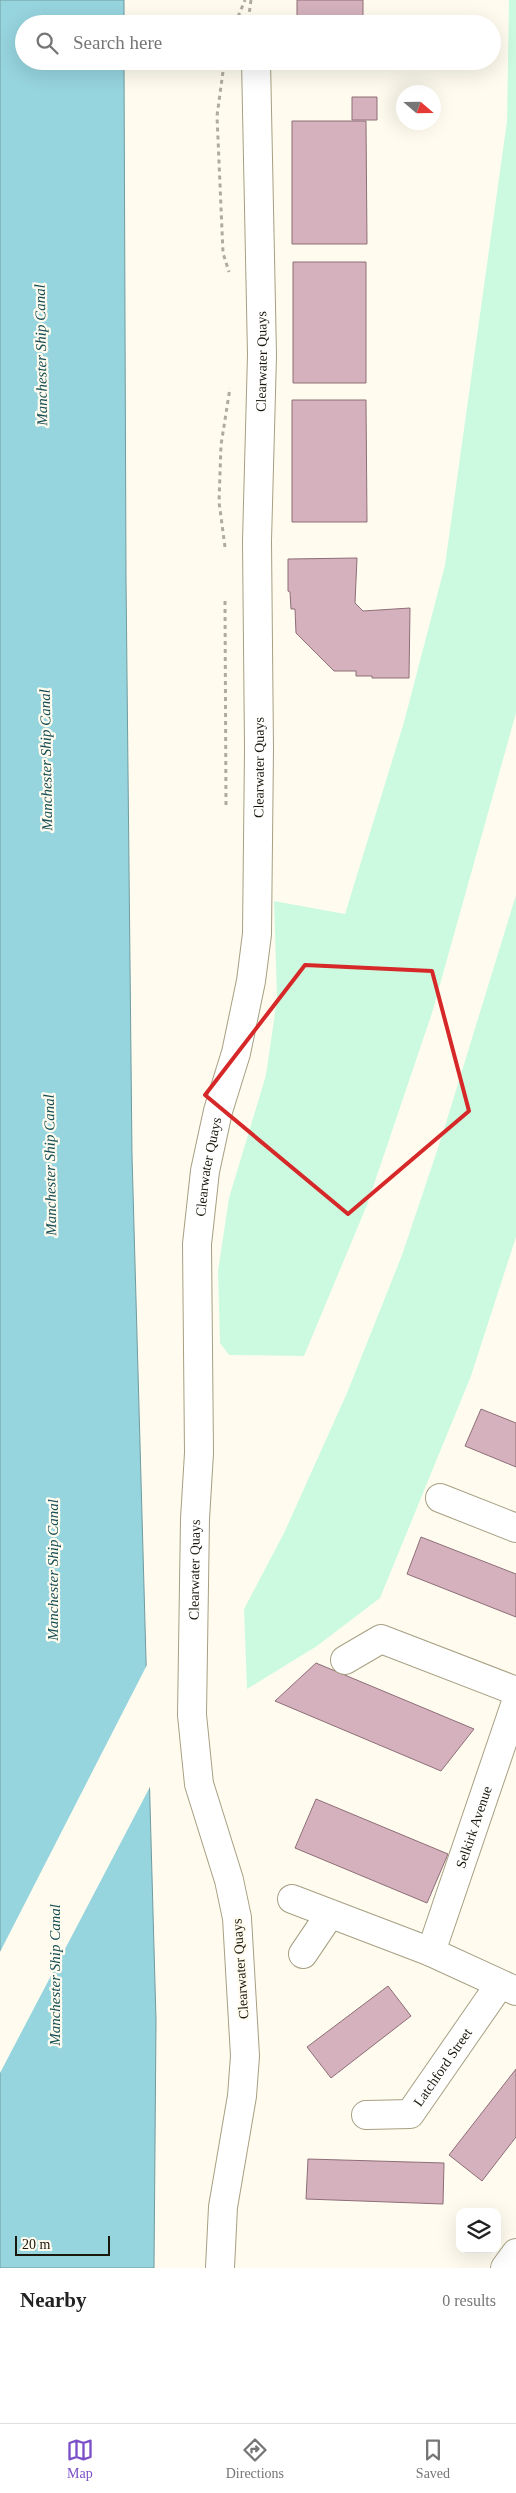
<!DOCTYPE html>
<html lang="en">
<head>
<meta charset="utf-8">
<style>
  :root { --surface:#fff; --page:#f6f6f6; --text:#222; --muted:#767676; --line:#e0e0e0; --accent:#7b4fc8 }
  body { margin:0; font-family:"Times New Roman",serif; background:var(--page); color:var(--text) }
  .controls { position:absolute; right:15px; bottom:15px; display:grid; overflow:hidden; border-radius:10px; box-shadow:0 5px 20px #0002 }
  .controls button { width:45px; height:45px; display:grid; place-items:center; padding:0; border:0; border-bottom:1px solid var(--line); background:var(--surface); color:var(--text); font:25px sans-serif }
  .compass { position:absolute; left:396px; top:85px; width:45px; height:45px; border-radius:50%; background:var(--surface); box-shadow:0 5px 20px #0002; rotate:110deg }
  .scale { position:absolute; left:15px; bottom:12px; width:95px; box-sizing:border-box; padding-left:5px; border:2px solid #1a170c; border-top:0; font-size:14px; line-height:18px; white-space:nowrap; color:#1a170c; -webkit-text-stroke:4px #fffcef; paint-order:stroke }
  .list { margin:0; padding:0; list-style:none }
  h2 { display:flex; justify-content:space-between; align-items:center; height:65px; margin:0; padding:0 20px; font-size:21px }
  h2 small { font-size:16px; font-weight:400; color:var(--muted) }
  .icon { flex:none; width:28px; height:28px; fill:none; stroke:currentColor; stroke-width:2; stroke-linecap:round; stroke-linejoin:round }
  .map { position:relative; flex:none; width:516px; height:2268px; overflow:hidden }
  .search { position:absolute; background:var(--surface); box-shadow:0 5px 20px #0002; left:15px; right:15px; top:15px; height:55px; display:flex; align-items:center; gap:12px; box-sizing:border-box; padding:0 18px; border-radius:28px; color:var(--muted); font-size:19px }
  .sheet { height:155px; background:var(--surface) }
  nav { display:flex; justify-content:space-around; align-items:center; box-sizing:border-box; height:70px; border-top:1px solid var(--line); background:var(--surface); font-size:14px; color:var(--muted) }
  nav a { display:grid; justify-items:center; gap:2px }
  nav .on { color:var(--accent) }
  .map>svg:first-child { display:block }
  .green { fill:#ccfae0 }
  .water { fill:#96d4de; stroke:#719b9f }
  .pier { fill:#fffcef }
  .building { fill:#d4b1bc; stroke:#8e6e78 }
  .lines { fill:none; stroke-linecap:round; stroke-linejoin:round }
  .minor-casing { stroke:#a69f82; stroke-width:30 }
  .path { stroke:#afac9f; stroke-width:3; stroke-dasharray:4 4; stroke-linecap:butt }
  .minor { stroke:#fff; stroke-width:28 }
  .marked { fill:none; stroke:#d62828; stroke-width:4; stroke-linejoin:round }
  .labels { text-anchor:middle; stroke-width:4.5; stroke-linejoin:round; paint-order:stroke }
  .street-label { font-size:14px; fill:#1a170c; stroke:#fffcef }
  .water-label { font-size:15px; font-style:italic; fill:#154b53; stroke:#fffcef }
</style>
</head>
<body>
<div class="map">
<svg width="516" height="2268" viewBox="0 0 516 2268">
  <rect width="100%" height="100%" fill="#fffcef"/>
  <path class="green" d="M509,0H516V713L432,1013L367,1205L304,1356L229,1355L220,1343L218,1271L229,1198L266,1075L277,999L274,901L345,914L404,722L445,565L507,121Z
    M516,895V1237L471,1376L380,1598L317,1646L247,1689L244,1609L284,1533L347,1393L402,1255L441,1139Z"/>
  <path class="water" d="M0,0H124V24H24V61H124L126,578L132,1155L156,2020L154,2268H0Z"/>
  <path class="pier" d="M149,1661L152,1783L0,2073V1952Z"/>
  <path class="building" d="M297,0H363V23L297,24Z
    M313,61H342V63H313Z
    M352,97H377V120H352Z
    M292,121H366L367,244H292Z
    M293,262H366V383H293Z
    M292,400H366L367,522H292Z
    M357,558L355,603L363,611L410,608L409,678H372V676H356V671H334L296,633L295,609H291L290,592L288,591V559Z
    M481,1409L516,1423V1467L465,1446Z
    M421,1537L516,1574V1617L407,1574Z
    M316,1663L474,1729L441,1771L275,1701Z
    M316,1799L448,1854L427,1903L295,1848Z
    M388,1986L411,2016L331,2078L307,2047Z
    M516,2069V2137L482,2181L449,2155Z
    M308,2159L444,2163L443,2204L306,2199Z"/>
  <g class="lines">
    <g class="minor-casing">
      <g id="minor">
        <path d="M440,1498L516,1528"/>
        <path d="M345,1660L381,1639L516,1691"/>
        <path d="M292,1899L431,1952L516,1991"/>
        <path id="s1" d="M431,1952L516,1702"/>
        <path d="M303,1954L330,1914"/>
        <path id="s2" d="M366,2115L410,2114L500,1984"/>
        <path id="s3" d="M220,2268L223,2207L242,2096L245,2056L237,1918L229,1880L199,1784L192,1715L195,1519L199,1453L197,1244L205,1171L218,1111L236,1053L251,981L257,934L259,749L257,541L262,355L256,61"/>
        <path d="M505,2268L516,2253"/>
      </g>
    </g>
    <path class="path" d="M251,0L249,15L256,24
      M235,24L245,0
      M224,64L217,116L223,253L229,272
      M225,547L219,502L221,445L230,388
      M225,601L226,807"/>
    <use href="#minor" class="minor"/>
  </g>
  <path class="marked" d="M305,965L432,971L469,1111L348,1214L205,1095Z"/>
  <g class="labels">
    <g class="street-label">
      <text dy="5" stroke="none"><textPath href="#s3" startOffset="1921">Clearwater Quays</textPath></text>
      <text dy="5" stroke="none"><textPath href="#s3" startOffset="1515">Clearwater Quays</textPath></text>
      <text dy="5" stroke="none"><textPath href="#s3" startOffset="1110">Clearwater Quays</textPath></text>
      <text dy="5" stroke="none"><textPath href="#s3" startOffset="706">Clearwater Quays</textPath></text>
      <text dy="5" stroke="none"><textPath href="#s1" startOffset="132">Selkirk Avenue</textPath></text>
      <text transform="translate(240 1969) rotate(-94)" y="5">Clearwater Quays</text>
      <text dy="5" stroke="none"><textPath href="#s2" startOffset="101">Latchford Street</textPath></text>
    </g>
    <g class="water-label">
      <text transform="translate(41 355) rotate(-91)" y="5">Manchester Ship Canal</text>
      <text transform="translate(46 760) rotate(-91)" y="5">Manchester Ship Canal</text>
      <text transform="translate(50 1165) rotate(-91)" y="5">Manchester Ship Canal</text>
      <text transform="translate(53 1570) rotate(-90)" y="5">Manchester Ship Canal</text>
      <text transform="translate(55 1975) rotate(-90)" y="5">Manchester Ship Canal</text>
    </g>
  </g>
</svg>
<div class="controls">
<button><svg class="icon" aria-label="layers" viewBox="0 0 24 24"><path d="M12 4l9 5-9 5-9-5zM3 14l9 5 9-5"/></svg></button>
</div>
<svg class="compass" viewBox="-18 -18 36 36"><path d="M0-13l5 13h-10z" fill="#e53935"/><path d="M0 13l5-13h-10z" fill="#767676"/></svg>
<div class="scale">20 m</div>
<div class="search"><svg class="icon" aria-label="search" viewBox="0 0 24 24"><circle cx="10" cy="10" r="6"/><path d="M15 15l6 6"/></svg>Search here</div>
</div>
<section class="sheet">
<h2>Nearby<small>0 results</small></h2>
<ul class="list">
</ul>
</section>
<nav>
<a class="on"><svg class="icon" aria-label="map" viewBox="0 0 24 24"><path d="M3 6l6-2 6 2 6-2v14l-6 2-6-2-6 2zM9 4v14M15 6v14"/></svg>Map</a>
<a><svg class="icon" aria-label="directions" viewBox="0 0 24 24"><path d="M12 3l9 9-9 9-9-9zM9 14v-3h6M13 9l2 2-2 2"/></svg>Directions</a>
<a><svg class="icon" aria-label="saved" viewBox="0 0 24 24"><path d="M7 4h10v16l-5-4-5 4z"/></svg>Saved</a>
</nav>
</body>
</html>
